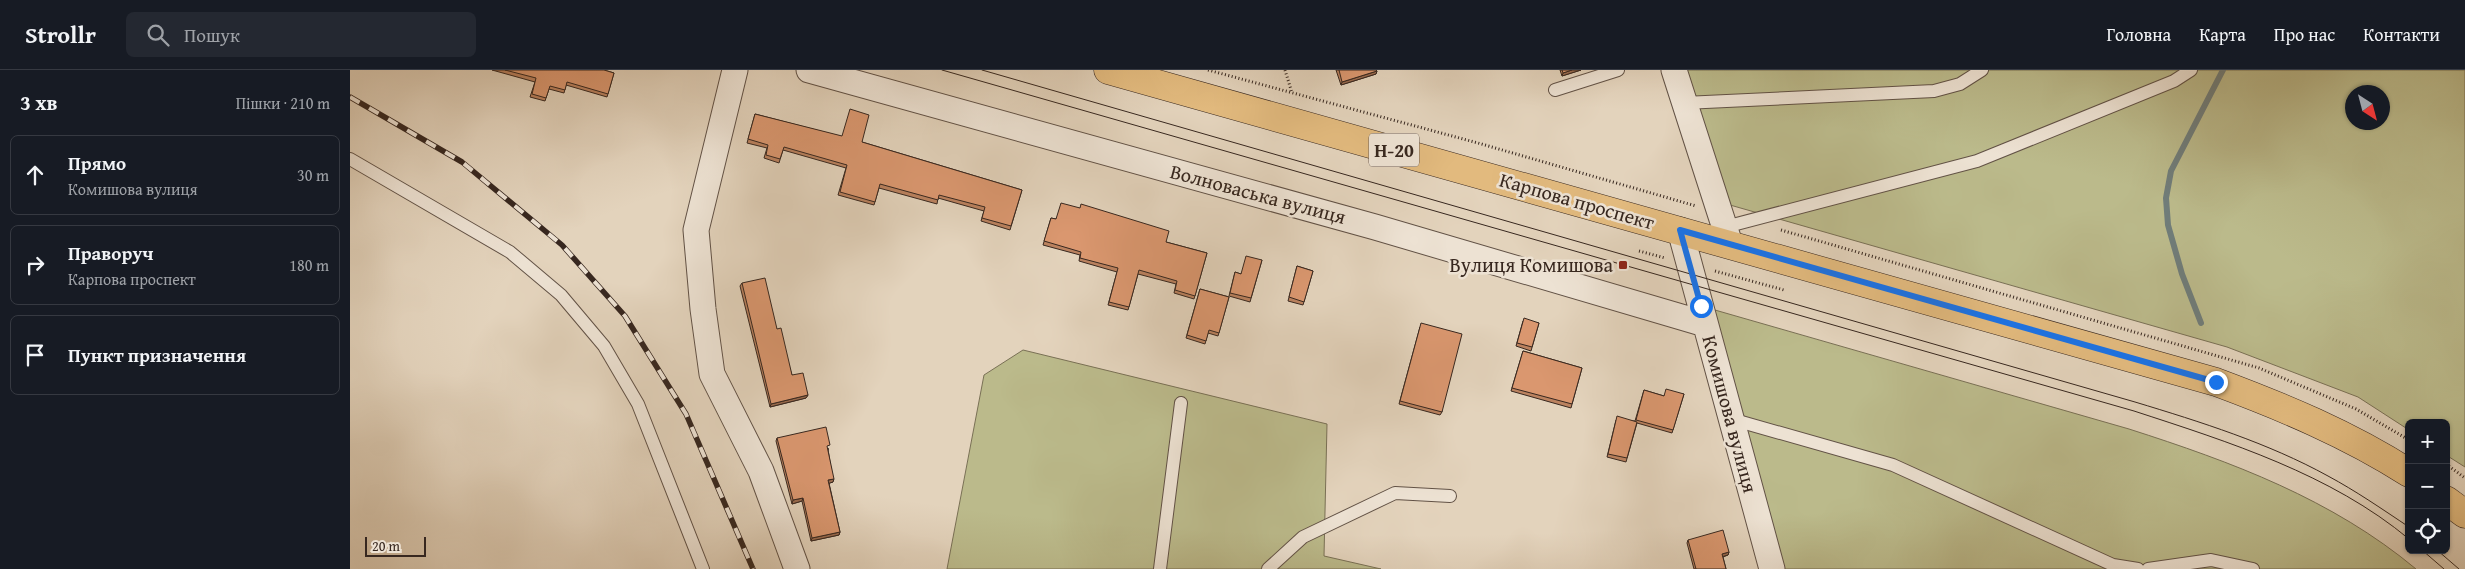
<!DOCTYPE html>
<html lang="uk">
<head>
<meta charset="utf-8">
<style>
  :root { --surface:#171b24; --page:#242831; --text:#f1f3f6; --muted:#9ea1a6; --line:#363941 }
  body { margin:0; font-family:"Gentium Book Plus",serif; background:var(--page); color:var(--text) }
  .controls { position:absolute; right:15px; bottom:15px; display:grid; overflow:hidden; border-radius:8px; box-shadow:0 1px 4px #0004 }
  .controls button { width:45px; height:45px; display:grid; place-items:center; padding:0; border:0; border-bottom:1px solid var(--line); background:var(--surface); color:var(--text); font:25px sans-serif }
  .compass { position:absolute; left:1995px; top:15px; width:45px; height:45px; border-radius:50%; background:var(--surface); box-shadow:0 1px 4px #0004; rotate:144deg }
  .scale { position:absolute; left:15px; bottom:12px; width:61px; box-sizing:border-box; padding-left:5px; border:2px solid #37271f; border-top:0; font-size:14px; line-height:18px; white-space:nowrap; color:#37271f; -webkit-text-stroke:4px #ede2d3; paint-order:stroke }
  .stop { position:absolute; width:15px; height:15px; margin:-11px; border:4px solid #1a73e8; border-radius:50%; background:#fff }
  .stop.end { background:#1a73e8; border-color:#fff; box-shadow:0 1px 5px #0008 }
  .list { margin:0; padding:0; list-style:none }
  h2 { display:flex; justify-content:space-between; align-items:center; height:65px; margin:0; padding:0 20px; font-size:21px }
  h2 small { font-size:16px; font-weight:400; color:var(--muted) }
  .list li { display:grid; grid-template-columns:32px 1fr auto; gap:15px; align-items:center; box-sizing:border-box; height:80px; margin:0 10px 10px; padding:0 10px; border:1px solid var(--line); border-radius:8px }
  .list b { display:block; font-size:19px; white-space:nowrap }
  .list p { margin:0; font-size:16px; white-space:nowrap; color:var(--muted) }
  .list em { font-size:16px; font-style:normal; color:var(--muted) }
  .icon { flex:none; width:28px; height:28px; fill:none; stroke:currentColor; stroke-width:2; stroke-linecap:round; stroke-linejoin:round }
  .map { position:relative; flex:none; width:2115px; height:499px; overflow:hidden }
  header { display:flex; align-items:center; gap:30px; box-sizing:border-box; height:70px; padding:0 25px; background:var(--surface); border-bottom:1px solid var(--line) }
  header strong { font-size:24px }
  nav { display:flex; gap:28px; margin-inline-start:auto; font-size:18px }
  .search { width:350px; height:45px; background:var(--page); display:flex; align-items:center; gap:12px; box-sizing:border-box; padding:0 18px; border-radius:8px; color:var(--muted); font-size:19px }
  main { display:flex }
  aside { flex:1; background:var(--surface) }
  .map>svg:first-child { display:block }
  .green { fill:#bbba8b; stroke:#797055; fill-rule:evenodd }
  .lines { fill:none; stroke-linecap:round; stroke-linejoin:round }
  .stream { stroke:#707d7a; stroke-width:6 }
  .lane-casing { stroke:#625246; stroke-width:14 }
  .street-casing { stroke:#625246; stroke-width:27 }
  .primary-casing { stroke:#37271f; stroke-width:29 }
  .path { stroke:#37271f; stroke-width:3; stroke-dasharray:1 2.5; stroke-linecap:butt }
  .lane { stroke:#ede2d3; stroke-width:12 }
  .street { stroke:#ede2d3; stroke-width:25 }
  .primary { stroke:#e2ba7e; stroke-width:28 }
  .tram { stroke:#37271f; stroke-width:1 }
  .rail-casing { stroke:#37271f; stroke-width:5.5 }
  .rail { stroke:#ede2d3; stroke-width:4; stroke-dasharray:11; stroke-linecap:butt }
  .wall { fill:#bb825f; stroke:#37271f }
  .shaded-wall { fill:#996a4e; stroke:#37271f }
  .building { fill:#da976f; stroke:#37271f }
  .route { stroke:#1a73e8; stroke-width:6 }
  .poi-dot { fill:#8f2418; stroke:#ede2d3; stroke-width:2 }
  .labels { text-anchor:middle; stroke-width:5; stroke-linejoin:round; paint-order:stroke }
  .shield { fill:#ede2d3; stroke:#6e5f55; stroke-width:1 }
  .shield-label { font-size:19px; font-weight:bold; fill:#37271f }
  .street-label { font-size:20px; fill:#37271f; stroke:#ede2d3 }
  .poi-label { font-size:20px; fill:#37271f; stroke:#ede2d3; text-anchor:end }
</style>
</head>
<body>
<header>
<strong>Strollr</strong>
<div class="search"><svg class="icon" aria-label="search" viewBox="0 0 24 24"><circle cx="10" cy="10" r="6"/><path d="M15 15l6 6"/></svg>Пошук</div>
<nav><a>Головна</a><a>Карта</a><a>Про нас</a><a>Контакти</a></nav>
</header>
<main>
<aside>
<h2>3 хв<small>Пішки · 210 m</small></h2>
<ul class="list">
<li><svg class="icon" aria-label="ahead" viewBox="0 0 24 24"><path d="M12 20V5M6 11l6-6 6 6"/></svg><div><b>Прямо</b><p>Комишова вулиця</p></div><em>30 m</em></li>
<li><svg class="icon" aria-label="right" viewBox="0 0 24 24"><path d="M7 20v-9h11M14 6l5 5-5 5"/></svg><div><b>Праворуч</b><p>Карпова проспект</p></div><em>180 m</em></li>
<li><svg class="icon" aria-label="arrive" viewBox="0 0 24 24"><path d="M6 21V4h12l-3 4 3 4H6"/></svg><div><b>Пункт призначення</b></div></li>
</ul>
</aside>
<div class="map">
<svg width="2115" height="499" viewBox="0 0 2115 499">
  <rect width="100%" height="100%" fill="#e3d3bc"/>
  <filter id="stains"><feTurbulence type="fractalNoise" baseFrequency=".004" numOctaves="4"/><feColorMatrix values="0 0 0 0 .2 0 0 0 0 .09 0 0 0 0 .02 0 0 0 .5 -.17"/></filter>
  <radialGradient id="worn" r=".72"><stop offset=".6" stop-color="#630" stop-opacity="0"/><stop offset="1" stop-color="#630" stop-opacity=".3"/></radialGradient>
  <path class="green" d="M1324,0H2115V397L2096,385V353H2059V360L2008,327L1877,277L1366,131ZM2002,22H2032V52H2002Z
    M1351,236L1779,359C1882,392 1982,429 2066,499H1422Z
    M673,280L977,354L974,486L1031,499H597L634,305Z"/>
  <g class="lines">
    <path class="stream" d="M1851,253L1832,204L1818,155L1816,128L1821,101L1873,0"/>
    <g class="lane-casing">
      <path id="lane" d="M1205,20L1268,0
        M1334,33L1584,21L1610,14L1632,0
        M0,89L160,182L211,225L254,276L288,334L353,499
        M1375,157L1627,91L1824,11L1841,0
        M1381,349L1543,395L1763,495L1788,499
        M810,499L831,333
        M918,499L953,467L1045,423L1100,426
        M1798,499L1861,490L1903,499"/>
    </g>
    <g class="street-casing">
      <path id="street" d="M385,0L346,160L353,239L362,304L411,401L447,499
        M459,0L1025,157L1355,254
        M1324,0L1380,174
        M1330,160L1422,499"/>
    </g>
    <g class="primary-casing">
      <path id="primary" d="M758,0L1866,312C1933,337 1998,364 2059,403
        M2096,430L2115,444"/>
    </g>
    <path class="path" d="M858,0L1128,73L1346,136
      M935,0L942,23
      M1431,160L1909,298L2006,339L2059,370
      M1289,181L1315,188
      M1365,201L1434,220
      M2096,394L2115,408"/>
    <use href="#lane" class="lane"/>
    <use href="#street" class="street"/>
    <use href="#primary" class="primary"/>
    <path class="tram" d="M592,0L1784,341C1879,372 1981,404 2059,469
      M632,0L1785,332C1851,352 1918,373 1978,406C2006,421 2032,439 2059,457
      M2072,480L2094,499
      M2087,480L2109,499"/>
    <g class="rail-casing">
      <path id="rail" d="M0,27L112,92L212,175L275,246L336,344L403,499"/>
    </g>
    <use href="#rail" class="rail"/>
  </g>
  <path class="wall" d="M142,0H254L264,3L257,27L216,15L214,23L199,19L195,31L180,27L185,12Z
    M986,0H1026L1027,1L1026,4L991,15Z
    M1210,0H1231L1212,6Z
    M405,44L512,72L672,120L660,160L631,151L634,141L588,128L587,134L529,118L524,135L488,125L496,98L433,80L429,93L414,88L417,78L397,73Z
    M701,148L816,172L857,183L844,229L824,223L826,214L788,204L778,240L758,235L767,202L729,191L730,185L693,175Z
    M912,190L900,232L879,226L885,202L891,204Z
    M947,196L963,201L953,235L938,231Z
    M392,213L427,259L442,305L458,325L456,328L420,337L390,216Z
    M850,219L879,227L868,266L858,263L855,274L836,268Z
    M1173,251L1189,253L1181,281L1166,276Z
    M1070,257L1092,342L1090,345L1049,334Z
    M1173,281L1232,298L1221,338L1161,321Z
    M1294,320L1314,326L1334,324L1322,363L1287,353L1276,392L1257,387L1266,350L1285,351Z
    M427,368L479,379H478L483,412L479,413L490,462L489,465L461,471L452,431L442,434L426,371Z
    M1338,470L1379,482L1378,485L1373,487L1376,499H1344L1337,473Z"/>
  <path class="shaded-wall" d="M1222,0H1231L1212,6L1213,3Z
    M1027,1L1026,4L991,15L992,12Z
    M458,325L456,328L420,337L421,334Z
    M484,409L483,412L477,414L478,410Z
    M453,428L452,431L442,434L443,430Z
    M490,462L489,465L461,471L462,468Z
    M1379,482L1378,485L1371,487L1372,484Z"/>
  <path class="building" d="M155,0H254L264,3L258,24L217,12L215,20L200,16L196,28L182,24L186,8Z
    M989,0H1026L1027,1L992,12Z
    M1212,0H1222L1213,3Z
    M500,39L519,45L512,72L672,120L661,156L632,148L635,137L589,125L588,130L530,114L525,132L490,122L497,95L434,77L430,89L416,85L418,75L398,69L405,44L492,66Z
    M711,133L730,138L731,134L819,161L816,172L857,183L845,226L825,220L827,211L789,200L779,237L759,232L768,198L730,188L731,182L694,171L701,148L706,149Z
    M896,186L912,190L901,228L880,223L885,202L891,204Z
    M947,196L963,201L954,232L939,227Z
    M415,208L427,259L431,258L442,305L453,303L458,325L421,334L392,213Z
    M850,219L879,227L869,263L859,260L856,271L837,265Z
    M1174,248L1189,253L1182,277L1167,273Z
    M1071,253L1112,264L1092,342L1050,331Z
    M1173,281L1232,298L1222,334L1162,318Z
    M1316,319L1334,324L1323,360L1286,350L1294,320L1314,326Z
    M1267,346L1287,352L1277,388L1258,384Z
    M476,357L480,375L477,376L484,409L478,410L490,462L462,468L453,428L443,430L427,368Z
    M1373,460L1379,482L1372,484L1376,499H1346L1338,470Z"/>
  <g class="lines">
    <path class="route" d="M1351,236L1330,160L1866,312"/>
  </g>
  <rect class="poi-dot" x="1268" y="190" width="10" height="10" rx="2.5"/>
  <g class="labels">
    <rect class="shield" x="1019" y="63.5" width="50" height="33" rx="4"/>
    <g class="shield-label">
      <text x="1044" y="87">Н-20</text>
    </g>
    <g class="street-label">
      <text transform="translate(908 124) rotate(15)" y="7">Волноваська вулиця</text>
      <text transform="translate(1227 131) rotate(16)" y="7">Карпова проспект</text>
      <text transform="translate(1380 344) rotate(75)" y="7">Комишова вулиця</text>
    </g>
    <g class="poi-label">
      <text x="1263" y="202">Вулиця Комишова</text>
    </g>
  </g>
  <rect width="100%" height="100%" filter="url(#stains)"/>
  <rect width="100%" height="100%" fill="url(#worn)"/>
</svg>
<div class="controls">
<button>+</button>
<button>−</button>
<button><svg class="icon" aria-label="locate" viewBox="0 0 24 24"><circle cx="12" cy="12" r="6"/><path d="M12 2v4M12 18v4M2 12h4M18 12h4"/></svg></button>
</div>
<svg class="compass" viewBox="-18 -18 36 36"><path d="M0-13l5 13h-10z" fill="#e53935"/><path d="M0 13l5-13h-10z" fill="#9ea1a6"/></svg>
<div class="scale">20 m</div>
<div class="stop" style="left:1351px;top:236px"></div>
<div class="stop end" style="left:1866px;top:312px"></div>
</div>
</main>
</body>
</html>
